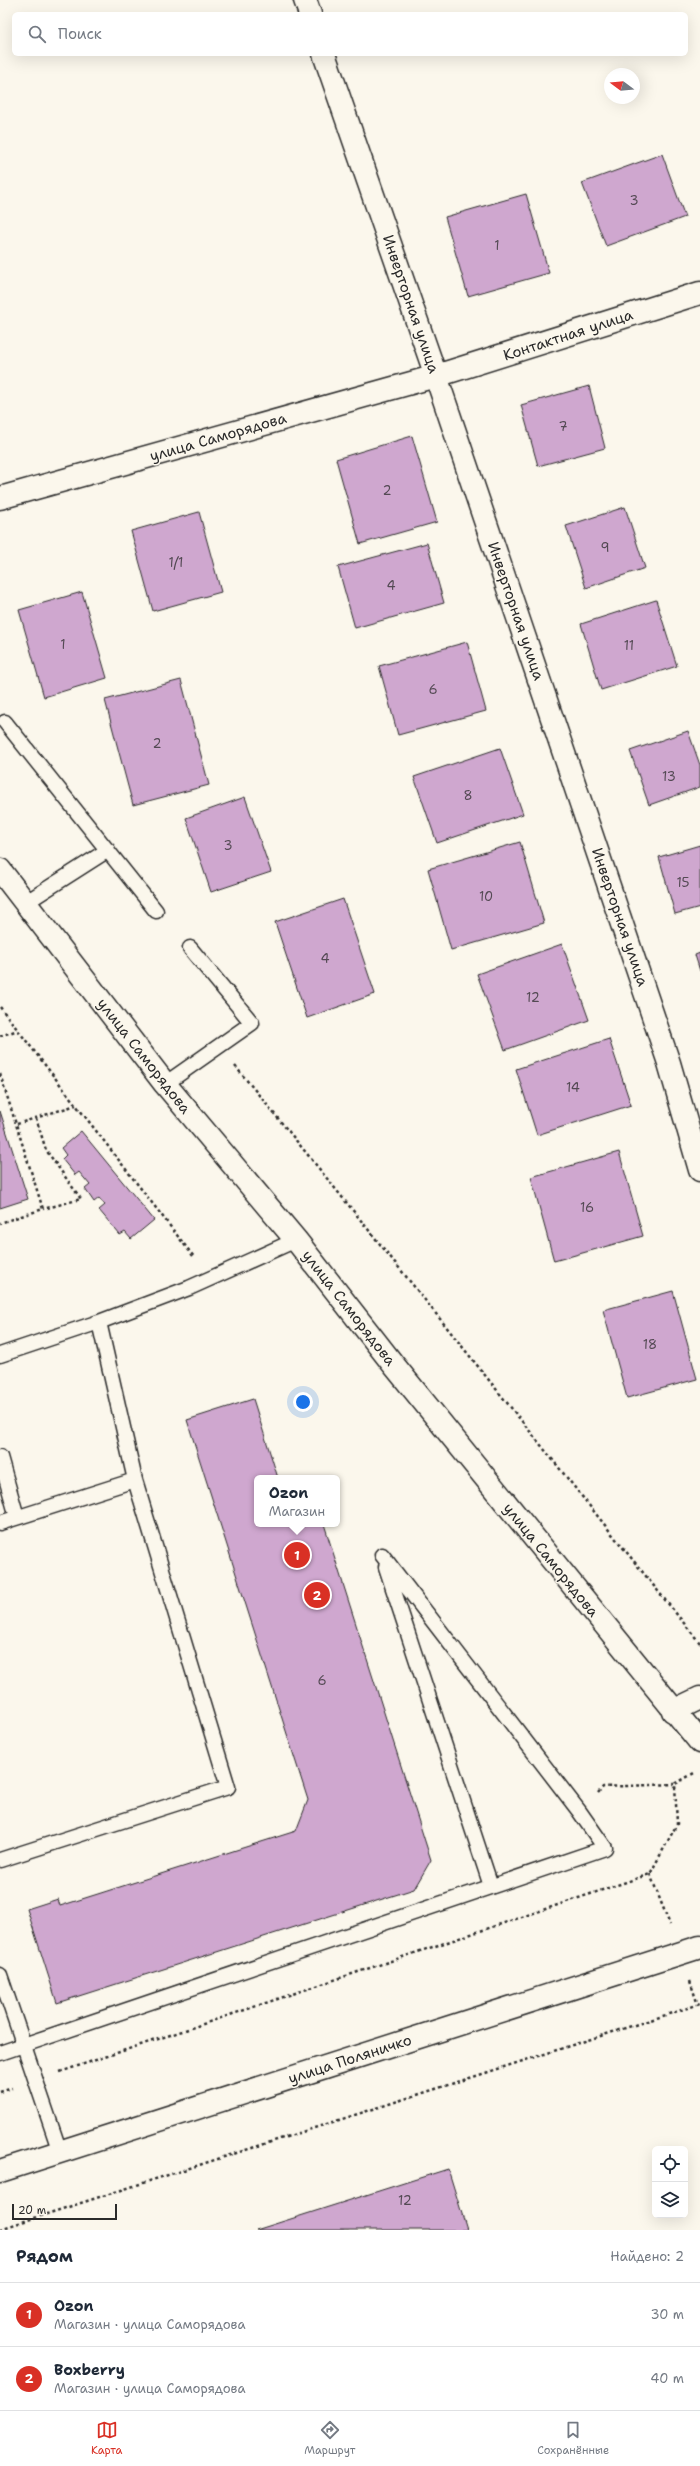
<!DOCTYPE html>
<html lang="ru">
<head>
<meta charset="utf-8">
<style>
  :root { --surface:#fff; --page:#f6f6f7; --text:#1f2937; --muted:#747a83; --line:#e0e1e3; --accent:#d93025 }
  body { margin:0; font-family:"Shantell Sans",sans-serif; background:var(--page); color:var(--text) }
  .controls { position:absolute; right:12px; bottom:12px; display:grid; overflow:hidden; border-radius:6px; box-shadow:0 4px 16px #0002 }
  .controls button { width:36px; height:36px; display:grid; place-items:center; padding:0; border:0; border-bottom:1px solid var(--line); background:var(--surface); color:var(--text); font:20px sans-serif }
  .compass { position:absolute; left:604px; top:68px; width:36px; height:36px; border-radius:50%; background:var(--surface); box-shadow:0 4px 16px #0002; rotate:286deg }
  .scale { position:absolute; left:12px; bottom:10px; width:105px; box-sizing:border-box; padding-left:4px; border:2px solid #2b2b2b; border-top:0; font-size:11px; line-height:14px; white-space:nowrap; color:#2b2b2b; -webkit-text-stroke:3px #fbf7ec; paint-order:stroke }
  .you { position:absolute; left:303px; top:1402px; width:14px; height:14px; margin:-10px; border:3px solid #fff; border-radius:50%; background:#1a73e8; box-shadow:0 0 0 6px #1a73e833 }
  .badge { display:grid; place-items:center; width:26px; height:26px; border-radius:50%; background:var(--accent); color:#fff; font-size:13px; font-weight:700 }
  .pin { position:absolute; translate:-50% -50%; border:2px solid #fff; box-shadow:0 1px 4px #0006 }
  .popup { position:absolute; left:254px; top:1475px; width:86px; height:52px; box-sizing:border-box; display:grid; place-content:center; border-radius:6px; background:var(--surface); filter:drop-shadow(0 1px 3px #0005); font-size:13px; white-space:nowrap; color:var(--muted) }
  .popup b { font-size:15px; color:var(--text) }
  .popup::after { content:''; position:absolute; left:50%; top:100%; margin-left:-8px; border:8px solid transparent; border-top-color:var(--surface) }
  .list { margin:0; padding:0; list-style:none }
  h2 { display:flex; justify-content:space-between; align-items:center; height:52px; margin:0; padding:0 16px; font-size:17px }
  h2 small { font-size:13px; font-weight:400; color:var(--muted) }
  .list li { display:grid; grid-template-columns:26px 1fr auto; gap:12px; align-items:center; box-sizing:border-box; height:64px; padding:0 16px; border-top:1px solid var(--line) }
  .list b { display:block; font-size:15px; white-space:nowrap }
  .list p { margin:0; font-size:13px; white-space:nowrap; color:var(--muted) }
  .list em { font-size:13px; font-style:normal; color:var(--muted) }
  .icon { flex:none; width:22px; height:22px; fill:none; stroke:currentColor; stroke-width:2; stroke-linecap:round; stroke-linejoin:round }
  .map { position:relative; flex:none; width:700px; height:2230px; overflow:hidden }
  .search { position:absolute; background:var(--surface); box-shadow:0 4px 16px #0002; left:12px; right:12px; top:12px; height:44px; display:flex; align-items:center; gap:10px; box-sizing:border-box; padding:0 14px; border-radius:6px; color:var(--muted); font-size:15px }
  .sheet { height:180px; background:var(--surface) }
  nav { display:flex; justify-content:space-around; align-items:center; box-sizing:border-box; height:56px; border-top:1px solid var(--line); background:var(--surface); font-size:11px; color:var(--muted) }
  nav a { display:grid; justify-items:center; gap:2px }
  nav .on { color:var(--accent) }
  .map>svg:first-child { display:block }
  .building { fill:#cfa7cf; stroke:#2b2b2b }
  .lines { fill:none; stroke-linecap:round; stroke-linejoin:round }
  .lane-casing { stroke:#2b2b2b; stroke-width:17 }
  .street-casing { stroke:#2b2b2b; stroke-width:25 }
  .secondary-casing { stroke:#2b2b2b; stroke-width:25 }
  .path { stroke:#2b2b2b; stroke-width:2.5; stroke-dasharray:3 3; stroke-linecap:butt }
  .lane { stroke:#fbf7ec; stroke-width:14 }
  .street { stroke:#fbf7ec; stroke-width:22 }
  .secondary { stroke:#fbf7ec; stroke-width:22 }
  .labels { text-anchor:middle; stroke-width:3; stroke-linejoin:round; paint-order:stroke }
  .number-label { font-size:13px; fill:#544a54 }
  .street-label { font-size:15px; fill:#2b2b2b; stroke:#fbf7ec }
</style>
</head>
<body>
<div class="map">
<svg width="700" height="2230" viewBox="0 0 700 2230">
  <rect width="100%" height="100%" fill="#fbf7ec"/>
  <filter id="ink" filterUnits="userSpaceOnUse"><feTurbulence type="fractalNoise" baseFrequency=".025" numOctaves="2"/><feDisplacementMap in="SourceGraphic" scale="8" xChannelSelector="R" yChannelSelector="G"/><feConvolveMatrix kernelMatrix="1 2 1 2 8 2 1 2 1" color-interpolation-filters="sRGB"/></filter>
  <g filter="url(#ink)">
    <path class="building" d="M662,154L685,217L606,246L582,183Z
      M526,194L549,273L468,296L445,217Z
      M589,386L605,448L538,466L521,405Z
      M412,436L437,522L360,544L336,459Z
      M625,507L645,568L586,588L566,526Z
      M199,512L221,592L153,611L131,531Z
      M427,543L444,603L355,628L338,567Z
      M82,592L107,678L44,697L19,610Z
      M656,600L677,666L601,690L581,624Z
      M467,642L486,711L398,735L379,666Z
      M181,680L209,785L133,805L105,700Z
      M688,731L700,765V787L649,805L630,751Z
      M500,748L523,814L437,843L414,777Z
      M245,797L271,872L211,892L186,818Z
      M520,842L544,923L451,950L428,869Z
      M700,845V907L675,914L659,857Z
      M343,899L375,994L307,1018L275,922Z
      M562,944L589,1020L505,1050L477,974Z
      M700,953V971L695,955Z
      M609,1039L631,1105L537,1135L516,1069Z
      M0,1111L28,1199L0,1208Z
      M81,1131L154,1220L131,1239L125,1232L120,1235L99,1210L105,1205L99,1198L94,1202L85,1189L90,1185L79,1172L75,1175L62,1159L66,1155L61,1148Z
      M619,1152L643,1236L554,1261L531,1177Z
      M673,1291L697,1379L627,1398L603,1310Z
      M253,1399L278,1478H257V1524H324L431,1860L414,1889L57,2003L27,1909L58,1899L60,1906L296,1831L308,1800L187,1420Z
      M448,2169L467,2230H256Z"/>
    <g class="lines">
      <g class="lane-casing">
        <path id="lane" d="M5,722L156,911
          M25,903L108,850
          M165,1084L252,1023L190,948
          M0,1355L99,1322L189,1288L296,1240
          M0,1457L17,1517
          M0,1523L135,1480
          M386,1567L491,1886
          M0,1860L228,1787L135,1480L99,1322
          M0,1975L60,2152
          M0,2053L605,1848L579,1811L382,1555"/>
      </g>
      <g class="street-casing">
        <path id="street" d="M305,0L310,14
          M324,54L436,376L669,1063L700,1170
          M0,498L436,376L700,293
          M673,1711L700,1698
          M0,2171L700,1947"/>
      </g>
      <g class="secondary-casing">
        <path id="secondary" d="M0,870L165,1084L296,1240L393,1364L700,1742"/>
      </g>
      <path class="path" d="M0,1007L194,1257
        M0,1036L18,1030
        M235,1066C392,1256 544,1451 700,1643
        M0,1074L43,1209L0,1223
        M36,1118L46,1150L81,1199L43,1209
        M17,1124L76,1105
        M598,1793L603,1787L675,1784
        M650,1874L670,1925
        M690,1981L698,2005
        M60,2072L650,1874L677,1824L675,1784L696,1772
        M0,2092L12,2088
        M0,2229L700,2004"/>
      <use href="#lane" class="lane"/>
      <use href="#street" class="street"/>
      <use href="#secondary" class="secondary"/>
    </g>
  </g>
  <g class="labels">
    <g class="number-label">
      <text x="634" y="205">3</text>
      <text x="497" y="250">1</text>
      <text x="563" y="431">7</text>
      <text x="387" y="495">2</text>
      <text x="605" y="552">9</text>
      <text x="176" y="567">1/1</text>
      <text x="391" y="590">4</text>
      <text x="63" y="649">1</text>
      <text x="629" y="650">11</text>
      <text x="433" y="694">6</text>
      <text x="157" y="748">2</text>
      <text x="669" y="781">13</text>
      <text x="468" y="800">8</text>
      <text x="228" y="850">3</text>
      <text x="683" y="887">15</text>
      <text x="486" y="901">10</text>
      <text x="325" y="963">4</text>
      <text x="533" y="1002">12</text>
      <text x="573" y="1092">14</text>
      <text x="587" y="1212">16</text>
      <text x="650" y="1349">18</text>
      <text x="322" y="1685">6</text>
      <text x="405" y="2205">12</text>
    </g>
    <g class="street-label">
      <text transform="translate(411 304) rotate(71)" y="5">Инверторная улица</text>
      <text transform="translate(568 335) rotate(-18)" y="5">Контактная улица</text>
      <text transform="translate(218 437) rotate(-16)" y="5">улица Саморядова</text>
      <text transform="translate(516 611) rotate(71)" y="5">Инверторная улица</text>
      <text transform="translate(620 917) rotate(71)" y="5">Инверторная улица</text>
      <text transform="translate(144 1056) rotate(52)" y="5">улица Саморядова</text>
      <text transform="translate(349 1308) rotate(52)" y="5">улица Саморядова</text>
      <text transform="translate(551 1560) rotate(51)" y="5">улица Саморядова</text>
      <text transform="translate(350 2059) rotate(-18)" y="5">улица Поляничко</text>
    </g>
  </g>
</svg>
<div class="controls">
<button><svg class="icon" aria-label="locate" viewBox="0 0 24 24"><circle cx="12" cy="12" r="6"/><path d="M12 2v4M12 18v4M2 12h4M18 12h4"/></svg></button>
<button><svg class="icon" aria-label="layers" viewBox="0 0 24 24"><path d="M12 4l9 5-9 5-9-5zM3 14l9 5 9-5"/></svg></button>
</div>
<svg class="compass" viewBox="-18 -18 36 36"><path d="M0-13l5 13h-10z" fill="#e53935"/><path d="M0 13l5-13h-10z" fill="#747a83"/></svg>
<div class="scale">20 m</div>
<div class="you"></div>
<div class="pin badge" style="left:297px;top:1555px">1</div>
<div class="popup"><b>Ozon</b>Магазин</div>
<div class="pin badge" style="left:317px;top:1595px">2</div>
<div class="search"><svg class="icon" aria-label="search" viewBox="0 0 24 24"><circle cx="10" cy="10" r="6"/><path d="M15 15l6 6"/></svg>Поиск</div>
</div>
<section class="sheet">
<h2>Рядом<small>Найдено: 2</small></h2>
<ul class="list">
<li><span class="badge">1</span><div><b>Ozon</b><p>Магазин · улица Саморядова</p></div><em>30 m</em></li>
<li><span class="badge">2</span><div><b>Boxberry</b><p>Магазин · улица Саморядова</p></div><em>40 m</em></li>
</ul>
</section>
<nav>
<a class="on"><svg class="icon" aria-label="map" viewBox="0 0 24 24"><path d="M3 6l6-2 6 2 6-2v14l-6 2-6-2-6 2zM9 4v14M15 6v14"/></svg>Карта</a>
<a><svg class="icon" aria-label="directions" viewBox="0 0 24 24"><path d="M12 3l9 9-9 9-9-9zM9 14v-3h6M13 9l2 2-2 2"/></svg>Маршрут</a>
<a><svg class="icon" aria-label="saved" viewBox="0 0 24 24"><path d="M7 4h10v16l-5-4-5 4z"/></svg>Сохранённые</a>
</nav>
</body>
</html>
